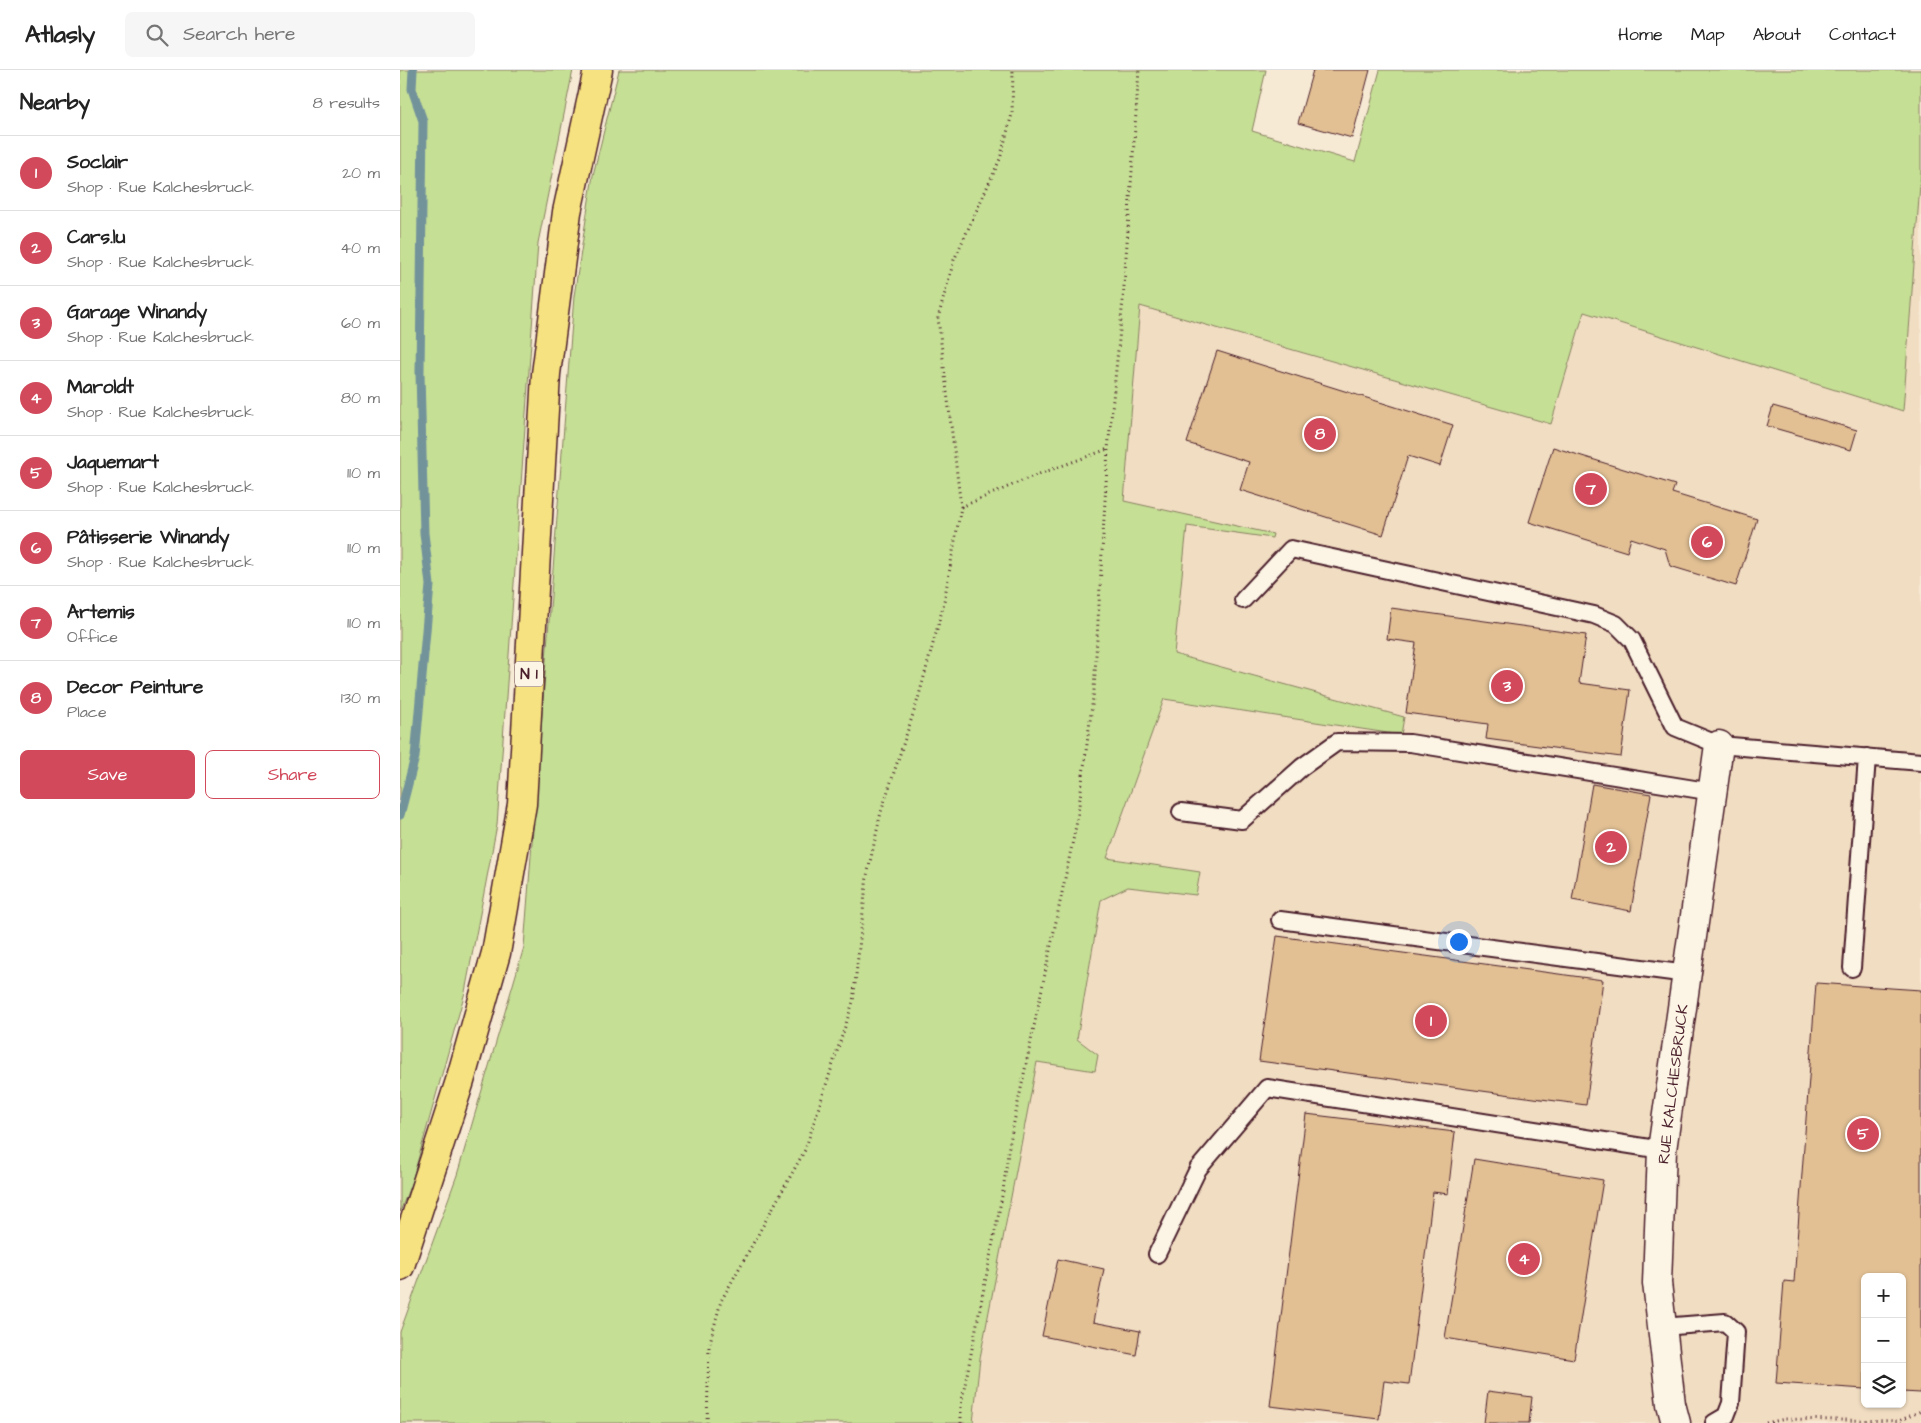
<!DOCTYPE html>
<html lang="en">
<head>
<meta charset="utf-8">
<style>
  :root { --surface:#fff; --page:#f6f6f6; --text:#222; --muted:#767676; --line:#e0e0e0; --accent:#d1495b }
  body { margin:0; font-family:"Architects Daughter",sans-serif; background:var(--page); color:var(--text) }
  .controls { position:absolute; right:15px; bottom:15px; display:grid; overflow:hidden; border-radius:8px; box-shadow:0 1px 4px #0004 }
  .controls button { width:45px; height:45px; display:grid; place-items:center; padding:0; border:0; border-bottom:1px solid var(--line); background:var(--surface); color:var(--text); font:25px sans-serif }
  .you { position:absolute; left:1058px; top:871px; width:18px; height:18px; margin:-12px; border:4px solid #fff; border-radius:50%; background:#1a73e8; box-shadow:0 0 0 8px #1a73e833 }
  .badge { display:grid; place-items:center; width:32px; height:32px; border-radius:50%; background:var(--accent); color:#fff; font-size:16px; font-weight:700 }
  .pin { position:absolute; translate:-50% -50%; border:2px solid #fff; box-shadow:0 1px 5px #0006 }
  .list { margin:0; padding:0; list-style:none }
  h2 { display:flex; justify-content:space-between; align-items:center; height:65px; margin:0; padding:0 20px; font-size:21px }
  h2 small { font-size:16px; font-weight:400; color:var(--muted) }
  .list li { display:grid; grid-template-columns:32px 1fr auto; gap:15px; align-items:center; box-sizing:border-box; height:75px; padding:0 20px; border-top:1px solid var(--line) }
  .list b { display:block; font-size:19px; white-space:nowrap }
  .list p { margin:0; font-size:16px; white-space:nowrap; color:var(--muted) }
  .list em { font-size:16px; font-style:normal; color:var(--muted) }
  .actions { display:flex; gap:10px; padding:15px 20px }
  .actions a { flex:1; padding:11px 0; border:1px solid var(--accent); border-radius:8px; text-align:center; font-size:18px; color:var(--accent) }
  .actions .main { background:var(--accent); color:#fff }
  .icon { flex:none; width:28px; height:28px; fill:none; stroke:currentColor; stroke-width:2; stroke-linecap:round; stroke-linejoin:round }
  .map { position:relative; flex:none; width:1521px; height:1353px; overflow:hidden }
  header { display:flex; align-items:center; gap:30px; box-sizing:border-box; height:70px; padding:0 25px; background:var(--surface); border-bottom:1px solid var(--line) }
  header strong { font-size:24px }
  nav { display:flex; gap:28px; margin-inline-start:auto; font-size:18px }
  .search { width:350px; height:45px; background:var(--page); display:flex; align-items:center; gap:12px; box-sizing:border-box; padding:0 18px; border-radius:8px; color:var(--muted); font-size:19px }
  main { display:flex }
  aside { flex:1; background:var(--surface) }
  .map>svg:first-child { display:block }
  .built { fill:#f1ddc2; fill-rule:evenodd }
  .green { fill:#c5df95; stroke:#887f60 }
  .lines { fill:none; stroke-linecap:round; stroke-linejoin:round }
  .stream { stroke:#73939b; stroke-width:9 }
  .building { fill:#e2c094; stroke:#4a1f2b }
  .lane-casing { stroke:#4a1f2b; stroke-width:20 }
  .street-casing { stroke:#4a1f2b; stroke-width:31 }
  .primary-casing { stroke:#4a1f2b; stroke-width:31 }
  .path { stroke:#4a1f2b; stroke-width:3; stroke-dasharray:1 4; stroke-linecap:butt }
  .lane { stroke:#fcf5e5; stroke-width:16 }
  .street { stroke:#fcf5e5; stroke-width:28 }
  .primary { stroke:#f7e281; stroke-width:28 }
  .labels { text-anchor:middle; stroke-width:5; stroke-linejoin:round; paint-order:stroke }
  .shield { fill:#fcf5e5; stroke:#7f5f63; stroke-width:1 }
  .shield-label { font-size:15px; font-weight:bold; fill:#4a1f2b }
  .street-label { font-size:16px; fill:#4a1f2b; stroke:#fcf5e5 }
</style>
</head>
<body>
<header>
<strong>Atlasly</strong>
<div class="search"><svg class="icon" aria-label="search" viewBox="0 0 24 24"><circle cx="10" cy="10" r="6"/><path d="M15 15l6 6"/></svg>Search here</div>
<nav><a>Home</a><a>Map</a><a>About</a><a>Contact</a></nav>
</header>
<main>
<aside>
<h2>Nearby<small>8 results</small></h2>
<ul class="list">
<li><span class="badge">1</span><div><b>Soclair</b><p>Shop · Rue Kalchesbruck</p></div><em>20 m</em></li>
<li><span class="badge">2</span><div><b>Cars.lu</b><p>Shop · Rue Kalchesbruck</p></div><em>40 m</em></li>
<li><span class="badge">3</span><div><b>Garage Winandy</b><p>Shop · Rue Kalchesbruck</p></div><em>60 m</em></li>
<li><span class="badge">4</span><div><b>Maroldt</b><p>Shop · Rue Kalchesbruck</p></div><em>80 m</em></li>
<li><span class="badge">5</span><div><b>Jaquemart</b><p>Shop · Rue Kalchesbruck</p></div><em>110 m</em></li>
<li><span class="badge">6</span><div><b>Pâtisserie Winandy</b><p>Shop · Rue Kalchesbruck</p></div><em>110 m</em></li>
<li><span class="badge">7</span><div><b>Artemis</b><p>Office</p></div><em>110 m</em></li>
<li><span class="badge">8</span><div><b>Decor Peinture</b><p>Place</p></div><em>130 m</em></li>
</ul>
<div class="actions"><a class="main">Save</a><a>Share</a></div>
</aside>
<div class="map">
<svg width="1521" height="1353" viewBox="0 0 1521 1353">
  <rect width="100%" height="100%" fill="#f7ead5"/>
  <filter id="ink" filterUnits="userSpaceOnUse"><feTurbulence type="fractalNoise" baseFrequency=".02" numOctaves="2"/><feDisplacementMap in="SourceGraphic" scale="10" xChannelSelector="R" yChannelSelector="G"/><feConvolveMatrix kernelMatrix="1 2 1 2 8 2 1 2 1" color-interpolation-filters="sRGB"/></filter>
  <g filter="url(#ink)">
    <path class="built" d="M1521,101V1353H573L580,1288L637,992L695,1001L698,985L677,969L701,830L728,817L796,825L800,802L707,789L764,629L1000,665L1003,648L774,584L787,456L872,468L873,465L724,431L740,236L1151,354L1184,242L1503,341ZM1465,1207H1502V1334H1465Z"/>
    <path class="green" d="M0,0H173L138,173L97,755L65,922L12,1111L0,1142Z
      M219,0H866L852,61L955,92L980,0H1521V101L1503,341L1184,242L1151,354L740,236L724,431L873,464L872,468L787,456L774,584L1004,647L1001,665L764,629L707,788L800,802L796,825L728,817L701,830L677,969L698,985L695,1001L637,992L580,1288L573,1353H0V1262L57,1105L124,877L174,226L193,105Z"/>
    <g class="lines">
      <path class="stream" d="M0,745L15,687L30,515L24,463L20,303L23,51L12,19L13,0"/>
    </g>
    <path class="building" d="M913,0H970L952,68L898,53Z
      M817,281L1053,355L1040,396L1008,386L983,465L840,420L849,392L787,373Z
      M1373,336L1457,360L1451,380L1367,356Z
      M1153,377L1275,415L1272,423L1357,449L1336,516L1270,496L1265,479L1231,468L1227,482L1129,452Z
      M991,538L1186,565L1179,613L1230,620L1221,687L1086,669L1088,654L1006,643L1016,573L987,569Z
      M1192,714L1251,724L1231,841L1172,830Z
      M877,866L1203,910L1186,1035L859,991Z
      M1416,913L1521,920V1323L1502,1322V1207H1465V1319L1376,1313L1384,1211L1394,1212Z
      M906,1044L1055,1062L1048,1124L1033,1122L1009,1314L984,1311L979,1349L870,1336Z
      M1074,1089L1203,1110L1174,1289L1045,1268Z
      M658,1189L704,1199L693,1252L740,1261L736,1285L642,1266Z
      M1088,1321L1132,1327L1129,1353H1084Z"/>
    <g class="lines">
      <g class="lane-casing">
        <path id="lane" d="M843,530L891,479L1194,545L1216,554L1232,570L1275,657L1319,675L1521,692
          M781,742L842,750L902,697L937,672L1010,673L1313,722
          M880,850L1287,904
          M1452,898L1467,687
          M757,1184L798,1099L867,1018L1262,1080
          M1262,1257L1325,1252L1336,1262L1331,1333L1326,1346L1314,1353"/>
      </g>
      <g class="street-casing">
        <path id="street" d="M1276,1353L1271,1334L1257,1213L1262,1080L1319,675"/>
      </g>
      <g class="primary-casing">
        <path id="primary" d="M0,1196L60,1011L96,883L122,734L146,304L167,142L198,0"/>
      </g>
      <path class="path" d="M561,437L631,407L708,379
        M307,1353L309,1276L321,1231L405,1080L453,932L467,806L481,742L518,629L543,537L561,437L538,248L554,190L600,89L612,44L613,0
        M561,1353V1335L603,1121L609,1076L677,751L694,620L708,379L723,230L739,0
        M1366,1353L1385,1349L1499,1351L1521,1341"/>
      <use href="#lane" class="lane"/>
      <use href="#street" class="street"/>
      <use href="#primary" class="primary"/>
    </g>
  </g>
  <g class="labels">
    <rect class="shield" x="115" y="591.5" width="28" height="25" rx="4"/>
    <g class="shield-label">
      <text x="129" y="609">N 1</text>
    </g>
    <g class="street-label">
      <text transform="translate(1272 1014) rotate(-83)" y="6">RUE KALCHESBRUCK</text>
    </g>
  </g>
</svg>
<div class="controls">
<button>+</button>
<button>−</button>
<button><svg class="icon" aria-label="layers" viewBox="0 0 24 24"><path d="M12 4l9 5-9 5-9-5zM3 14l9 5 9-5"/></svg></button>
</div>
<div class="you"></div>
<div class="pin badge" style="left:1031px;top:951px">1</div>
<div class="pin badge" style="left:1211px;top:777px">2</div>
<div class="pin badge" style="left:1107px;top:616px">3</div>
<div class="pin badge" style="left:1124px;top:1189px">4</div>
<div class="pin badge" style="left:1463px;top:1064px">5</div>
<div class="pin badge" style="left:1307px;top:472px">6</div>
<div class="pin badge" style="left:1191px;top:419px">7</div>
<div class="pin badge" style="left:920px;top:364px">8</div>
</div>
</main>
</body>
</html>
